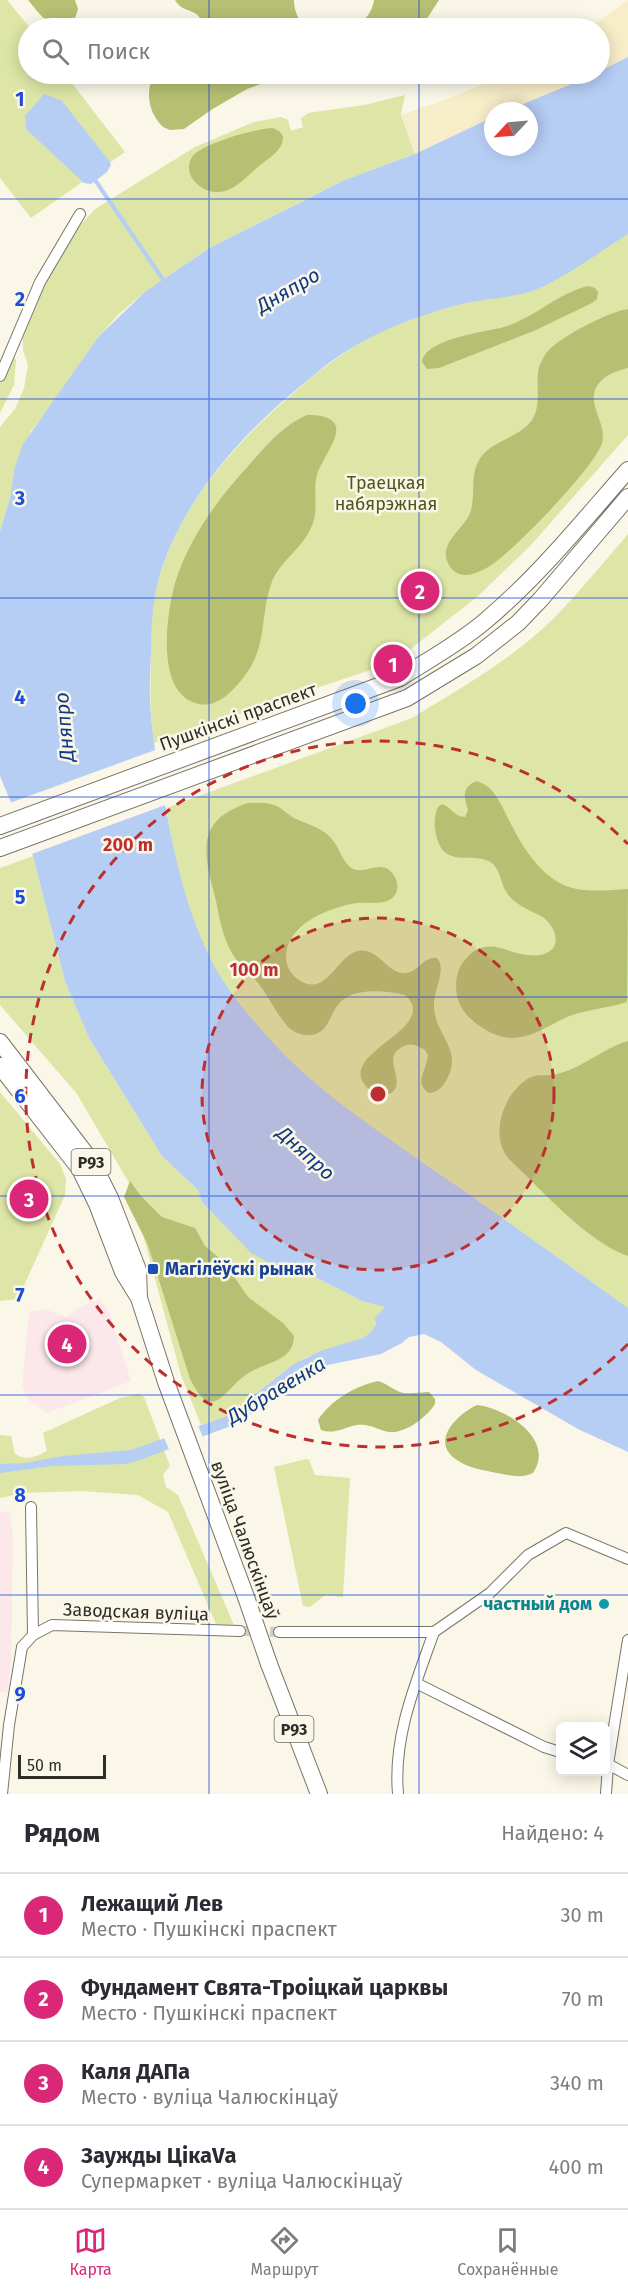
<!DOCTYPE html>
<html lang="ru">
<head>
<meta charset="utf-8">
<style>
  :root { --surface:#fff; --page:#f2f2f3; --text:#2b2b33; --muted:#7c7c81; --line:#e1e1e2; --accent:#db2777 }
  body { margin:0; font-family:"Fira Sans",sans-serif; background:var(--page); color:var(--text) }
  .controls { position:absolute; right:18px; bottom:18px; display:grid; overflow:hidden; border-radius:9px; box-shadow:0 3px 15px #0003 }
  .controls button { width:54px; height:54px; display:grid; place-items:center; padding:0; border:0; border-bottom:2px solid var(--line); background:var(--surface); color:var(--text); font:30px sans-serif }
  .compass { position:absolute; left:484px; top:102px; width:54px; height:54px; border-radius:50%; background:var(--surface); box-shadow:0 3px 15px #0003; rotate:244deg }
  .scale { position:absolute; left:18px; bottom:15px; width:88px; box-sizing:border-box; padding-left:6px; border:3px solid #2f2d28; border-top:0; font-size:16px; line-height:21px; white-space:nowrap; color:#2f2d28; -webkit-text-stroke:4px #fbf7e8; paint-order:stroke }
  .you { position:absolute; left:356px; top:704px; width:21px; height:21px; margin:-15px; border:4px solid #fff; border-radius:50%; background:#1a73e8; box-shadow:0 0 0 9px #1a73e833 }
  .badge { display:grid; place-items:center; width:39px; height:39px; border-radius:50%; background:var(--accent); color:#fff; font-size:20px; font-weight:700 }
  .pin { position:absolute; translate:-50% -50%; border:3px solid #fff; box-shadow:0 2px 6px #0006 }
  .list { margin:0; padding:0; list-style:none }
  h2 { display:flex; justify-content:space-between; align-items:center; height:78px; margin:0; padding:0 24px; font-size:26px }
  h2 small { font-size:20px; font-weight:400; color:var(--muted) }
  .list li { display:grid; grid-template-columns:39px 1fr auto; gap:18px; align-items:center; box-sizing:border-box; height:84px; padding:0 24px; border-top:2px solid var(--line) }
  .list b { display:block; font-size:22px; white-space:nowrap }
  .list p { margin:0; font-size:20px; white-space:nowrap; color:var(--muted) }
  .list em { font-size:20px; font-style:normal; color:var(--muted) }
  .icon { flex:none; width:33px; height:33px; fill:none; stroke:currentColor; stroke-width:2; stroke-linecap:round; stroke-linejoin:round }
  .map { position:relative; flex:none; width:628px; height:1794px; overflow:hidden }
  .search { position:absolute; background:var(--surface); box-shadow:0 3px 15px #0003; left:18px; right:18px; top:18px; height:66px; display:flex; align-items:center; gap:15px; box-sizing:border-box; padding:0 21px; border-radius:33px; color:var(--muted); font-size:22px }
  .sheet { height:414px; background:var(--surface) }
  nav { display:flex; justify-content:space-around; align-items:center; box-sizing:border-box; height:84px; border-top:2px solid var(--line); background:var(--surface); font-size:16px; color:var(--muted) }
  nav a { display:grid; justify-items:center; gap:3px }
  nav .on { color:var(--accent) }
  .map>svg:first-child { display:block }
  .commercial { fill:#fce7eb }
  .green { fill:#dde6a7 }
  .forest { fill:#b6c073 }
  .sand { fill:#f7edc8 }
  .water { fill:#b6cdf4 }
  .pier { fill:#fbf7e8 }
  .lines { fill:none; stroke-linecap:round; stroke-linejoin:round }
  .stream { stroke:#b6cdf4; stroke-width:4 }
  .minor-tunnel { stroke:#d2cfc2; stroke-width:10; stroke-dasharray:10 5; stroke-linecap:butt }
  .minor-casing { stroke:#797568; stroke-width:12 }
  .primary-casing { stroke:#797568; stroke-width:18 }
  .minor { stroke:#fff; stroke-width:10 }
  .primary { stroke:#fff; stroke-width:16 }
  .primary-bridge-casing { stroke:#797568; stroke-width:18; stroke-linecap:butt }
  .primary-bridge { stroke:#fff; stroke-width:16 }
  .grid { fill:none; stroke:#1d4ed8; stroke-width:1.5; stroke-opacity:0.55 }
  .ring { fill:none; stroke:#bd2e2f; stroke-width:3; stroke-dasharray:10 8 }
  .transit-dot { fill:#1a4fb4; stroke:#fbf7e8; stroke-width:2 }
  .culture-dot { fill:#0f9aa8; stroke:#fbf7e8; stroke-width:2 }
  .labels { text-anchor:middle; stroke-width:5; stroke-linejoin:round; paint-order:stroke }
  .shield { fill:#fbf7e8; stroke:#6c6a62; stroke-width:1.5 }
  .shield-label { font-size:16px; font-weight:bold; fill:#2f2d28 }
  .park-label { font-size:18px; fill:#50561e; stroke:#fbf7e8 }
  .street-label { font-size:18px; fill:#2f2d28; stroke:#fbf7e8 }
  .transit-label { font-size:18px; font-weight:bold; fill:#164399; stroke:#fbf7e8; text-anchor:start }
  .culture-label { font-size:18px; font-weight:bold; fill:#0d838f; stroke:#fbf7e8; text-anchor:end }
  .water-label { font-size:20px; font-style:italic; fill:#103a83; stroke:#fbf7e8 }
  .grid-label { font-size:20px; text-anchor:middle; font-weight:bold; fill:#1d4ed8; stroke:#fbf7e8; stroke-width:5; stroke-linejoin:round; paint-order:stroke }
  .centre { fill:#bd2e2f; stroke:#fbf7e8; stroke-width:3 }
  .ring-label { font-size:18px; text-anchor:middle; font-weight:bold; fill:#bd2e2f; stroke:#fbf7e8; stroke-width:5; stroke-linejoin:round; paint-order:stroke }
</style>
</head>
<body>
<div class="map">
<svg width="628" height="1794" viewBox="0 0 628 1794">
  <rect width="100%" height="100%" fill="#fbf7e8"/>
  <path class="commercial" d="M100,1299L109,1312L131,1381L47,1413L30,1401L22,1388L29,1312L45,1309L67,1317L76,1309Z
    M9,1511L13,1535L11,1661L8,1692H0V1512Z"/>
  <path class="green" d="M0,0H7L30,28L28,74H65L125,152L31,218L0,178Z
    M405,95L401,115L415,154L342,181L211,247L146,291L118,315L99,336L45,414L31,431L14,470L10,498L0,531V427L15,409L24,388L28,365L23,350V335L54,264L78,228L95,209L195,147L254,122L281,117L288,120L291,131L303,127L301,118L308,113L364,105Z
    M628,234V435L531,545L478,596L394,662L154,743C150,716 150,690 151,662C151,641 150,620 154,599C169,521 222,457 280,405C314,374 351,344 395,325C423,313 455,305 486,299C501,297 516,296 530,291C545,287 557,278 570,270C589,258 609,246 628,234Z
    M11,357H14L16,360L14,385L0,413V383Z
    M628,534V1308C564,1262 499,1216 435,1171C419,1159 402,1149 386,1138C317,1090 245,1029 207,953C185,908 175,857 166,808L412,718C461,688 514,658 555,617C580,591 604,562 628,534Z
    M33,856L65,981L89,1038L162,1156L198,1190L202,1202L222,1222L277,1267L307,1273L362,1301L386,1307L372,1331L363,1338L307,1357L281,1374L227,1416L201,1425L181,1375L129,1183L77,1094L0,1005V868Z
    M0,1092L60,1164L66,1179L65,1195L18,1299L0,1301Z
    M138,1394L144,1397L170,1466L163,1475L166,1487L178,1495L234,1625L216,1624L168,1512L138,1495L81,1491L23,1493L0,1498V1435L11,1436L15,1454C27,1461 35,1457 47,1451L43,1433L120,1398Z
    M306,1459L309,1460L315,1475L350,1478L343,1597L325,1595L310,1607L303,1606L274,1467Z"/>
  <path class="forest" d="M28,0H75L78,9L75,18C50,32 44,19 28,0Z
    M175,0H294C294,12 299,23 310,28H203C200,5 184,16 175,0Z
    M374,0H439L421,28H345C361,23 371,18 374,0Z
    M154,74H289L247,89L211,110L184,129L170,130L163,127C148,112 145,92 154,74Z
    M273,128L279,131L283,136C284,151 268,158 258,167C248,175 238,187 225,191C206,197 180,177 192,157C200,144 257,128 273,128Z
    M588,286L595,288L598,292L597,299L592,303L536,330L439,368L427,369L422,362C424,340 482,332 500,328C533,320 557,293 588,286Z
    M628,309V368C615,371 600,377 595,390C589,408 607,424 602,443C595,467 516,548 493,564C484,570 469,578 459,574C454,572 451,569 449,565C436,543 466,529 471,510C476,492 469,474 481,457C493,440 519,438 532,420C542,405 535,384 539,367C541,362 544,355 548,351C560,337 610,311 628,309Z
    M307,415C362,415 324,452 317,475C312,494 320,509 311,528C302,548 282,560 273,579C259,613 269,647 243,678C233,691 217,708 199,704C155,695 166,616 175,583C189,538 217,500 249,465C266,446 283,425 307,415Z
    M477,781C492,786 497,797 504,810C519,841 540,882 577,889C594,892 611,890 628,889L627,1002C603,1010 579,1009 557,1022C536,1033 517,1044 494,1034C478,1027 461,1014 457,996C455,984 456,971 464,961C490,928 513,963 544,954C564,948 555,924 541,916C527,909 513,904 505,890C501,882 500,872 494,865C478,848 443,873 436,834C434,826 434,815 438,807L442,804C451,807 455,817 465,817L468,810C464,797 461,787 477,781Z
    M248,803C255,803 263,802 271,804C280,806 286,813 294,818C306,824 321,827 330,837C339,846 341,859 350,867C365,878 382,855 395,877C397,881 398,886 397,890C395,897 391,900 384,902C375,904 366,902 357,903C330,907 286,924 286,957C286,966 291,975 299,980C327,998 336,956 358,951C377,947 386,971 402,973C418,975 422,956 437,958C447,969 434,990 434,1004C433,1034 464,1049 447,1079C443,1087 438,1092 429,1093C413,1083 427,1070 428,1055L425,1050C417,1045 411,1042 402,1047C384,1057 400,1073 396,1087C394,1092 390,1094 385,1096C376,1095 370,1091 365,1085C338,1052 442,1028 405,995C387,991 359,988 344,999C329,1009 331,1034 310,1035C301,1036 294,1032 288,1027C275,1012 267,993 254,978C248,971 240,966 235,958C223,940 220,921 216,901C205,857 192,821 248,803Z
    M628,1041V1256C588,1243 541,1189 509,1159C489,1136 503,1093 529,1078C537,1074 543,1076 551,1075C559,1074 567,1071 574,1068C592,1060 609,1046 628,1041Z
    M130,1181L140,1195L162,1217L195,1228L205,1246L224,1262L248,1297L283,1323L294,1336C294,1362 264,1362 247,1374C224,1389 213,1425 190,1379L148,1245L124,1197Z
    M378,1381C386,1383 392,1389 400,1392C409,1395 420,1392 429,1392L435,1399V1404C427,1417 405,1434 389,1432C378,1430 369,1423 357,1425C344,1427 335,1435 321,1430L318,1420C331,1400 355,1386 378,1381Z
    M477,1405C505,1408 556,1439 533,1473C520,1479 509,1475 497,1473C483,1470 468,1468 457,1460C429,1442 457,1414 477,1405Z"/>
  <path class="sand" d="M628,0V57L600,71V28H589Z
    M508,74H595L507,111H493V117L415,154L401,115L450,98Z"/>
  <path class="water" d="M628,57V234C601,251 563,279 535,290C513,298 489,298 466,303C413,316 362,336 319,371C255,421 193,484 164,562C153,592 151,622 151,653C150,674 149,695 151,715C153,744 159,772 164,800C174,851 184,902 206,949C218,977 238,1003 258,1026C305,1082 366,1123 425,1164C494,1211 561,1260 628,1308V1452L578,1429L476,1370L441,1342L424,1334L409,1337L402,1343L381,1354L328,1365L301,1379L236,1424L140,1460L126,1464L52,1466L0,1473V1464L25,1463L63,1456L131,1450L227,1416L294,1364L323,1350L363,1338L372,1331L376,1324L375,1318L385,1307L362,1301L307,1273L277,1267L251,1253L202,1202L198,1190L162,1156L89,1038L65,981L33,856L0,776V531L10,498L14,470L23,444L99,336L146,291L211,247L301,202L342,181L415,154L493,117V147H529V111H507L595,74H600V71Z
    M44,94L62,101L110,162L111,165L107,172L91,184L84,183L26,129L25,116Z"/>
  <path class="pier" d="M158,749L168,804L29,855L7,804Z
    M197,1423L204,1440L170,1452L163,1435Z"/>
  <g class="lines">
    <path class="stream" d="M95,180L164,281"/>
    <path class="minor-tunnel" d="M240,1631L279,1632"/>
    <g class="minor-casing">
      <path id="minor" d="M0,376L40,282L80,214
        M31,1507L33,1635
        M279,1632H434
        M434,1632L490,1593L528,1555L566,1533L628,1559
        M416,1683L544,1747L560,1752
        M606,1763L628,1775
        M2,1794L9,1725L22,1647L33,1635L52,1625L240,1631
        M398,1794C393,1737 415,1685 434,1632
        M606,1794L608,1764L628,1640"/>
    </g>
    <g class="primary-casing">
      <path id="primary" d="M0,826L400,678C428,660 458,644 484,622C538,577 582,522 628,470
        M0,848L407,698L476,656L518,623L541,599L628,497
        M0,1042L92,1162L110,1198L138,1270L139,1298L166,1382L246,1597
        M0,1066L80,1169L97,1204L123,1272L139,1298
        M269,1664L319,1794"/>
    </g>
    <use href="#minor" class="minor"/>
    <use href="#primary" class="primary"/>
    <g class="primary-bridge-casing">
      <path id="primary-bridge" d="M246,1597L269,1664"/>
    </g>
    <use href="#primary-bridge" class="primary-bridge"/>
  </g>
  <path class="grid" d="M209,0V28M419,0V28M209,74V1794M419,74V1794M0,199H628M0,399H628M0,598H628M0,797H628M0,997H628M0,1196H628M0,1395H628M0,1595H628"/>
  <circle cx="378" cy="1094" r="176" fill="#bd2e2f" fill-opacity=".12"/>
  <g class="ring">
    <circle cx="378" cy="1094" r="176"/>
    <path d="M628 1344A353 353 0 1 1 628 844"/>
  </g>
  <rect class="transit-dot" x="147" y="1263" width="12" height="12" rx="3"/>
  <circle class="culture-dot" cx="604" cy="1604" r="6"/>
  <g class="labels">
    <g class="shield">
      <rect x="71.5" y="1149" width="39" height="26" rx="4.5"/>
      <rect x="274.5" y="1716" width="39" height="26" rx="4.5"/>
    </g>
    <g class="shield-label">
      <text x="91" y="1168">Р93</text>
      <text x="294" y="1735">Р93</text>
    </g>
    <g class="park-label">
      <text x="386" y="489">Траецкая<tspan x="386" dy="21">набярэжная</tspan></text>
    </g>
    <g class="street-label">
      <text transform="translate(238 717) rotate(-20)" y="6">Пушкінскі праспект</text>
      <text transform="translate(245 1540) rotate(70)" y="6">вуліца Чалюскінцаў</text>
      <text transform="translate(136 1612) rotate(2)" y="6">Заводская вуліца</text>
    </g>
    <g class="transit-label">
      <text x="165" y="1275">Магілёўскі рынак</text>
    </g>
    <g class="culture-label">
      <text x="592" y="1610">частный дом</text>
    </g>
    <g class="water-label">
      <text transform="translate(288 290) rotate(-30)" y="7">Дняпро</text>
      <text transform="translate(64 727) rotate(-95)" y="7">Дняпро</text>
      <text transform="translate(306 1153) rotate(42)" y="7">Дняпро</text>
      <text transform="translate(276 1390) rotate(-31)" y="7">Дубравенка</text>
    </g>
  </g>
  <g class="grid-label">
    <text x="20" y="106">1</text>
    <text x="20" y="306">2</text>
    <text x="20" y="505">3</text>
    <text x="20" y="704">4</text>
    <text x="20" y="904">5</text>
    <text x="20" y="1103">6</text>
    <text x="20" y="1302">7</text>
    <text x="20" y="1502">8</text>
    <text x="20" y="1701">9</text>
  </g>
  <circle cx="378" cy="1094" r="9" class="centre"/>
  <g class="ring-label">
    <text x="128" y="851">200 m</text>
    <text x="254" y="976">100 m</text>
  </g>
</svg>
<div class="controls">
<button><svg class="icon" aria-label="layers" viewBox="0 0 24 24"><path d="M12 4l9 5-9 5-9-5zM3 14l9 5 9-5"/></svg></button>
</div>
<svg class="compass" viewBox="-18 -18 36 36"><path d="M0-13l5 13h-10z" fill="#e53935"/><path d="M0 13l5-13h-10z" fill="#7c7c81"/></svg>
<div class="scale">50 m</div>
<div class="you"></div>
<div class="pin badge" style="left:393px;top:664px">1</div>
<div class="pin badge" style="left:420px;top:591px">2</div>
<div class="pin badge" style="left:29px;top:1199px">3</div>
<div class="pin badge" style="left:67px;top:1344px">4</div>
<div class="search"><svg class="icon" aria-label="search" viewBox="0 0 24 24"><circle cx="10" cy="10" r="6"/><path d="M15 15l6 6"/></svg>Поиск</div>
</div>
<section class="sheet">
<h2>Рядом<small>Найдено: 4</small></h2>
<ul class="list">
<li><span class="badge">1</span><div><b>Лежащий Лев</b><p>Место · Пушкінскі праспект</p></div><em>30 m</em></li>
<li><span class="badge">2</span><div><b>Фундамент Свята-Троіцкай царквы</b><p>Место · Пушкінскі праспект</p></div><em>70 m</em></li>
<li><span class="badge">3</span><div><b>Каля ДАПа</b><p>Место · вуліца Чалюскінцаў</p></div><em>340 m</em></li>
<li><span class="badge">4</span><div><b>Заужды ЦікаVа</b><p>Супермаркет · вуліца Чалюскінцаў</p></div><em>400 m</em></li>
</ul>
</section>
<nav>
<a class="on"><svg class="icon" aria-label="map" viewBox="0 0 24 24"><path d="M3 6l6-2 6 2 6-2v14l-6 2-6-2-6 2zM9 4v14M15 6v14"/></svg>Карта</a>
<a><svg class="icon" aria-label="directions" viewBox="0 0 24 24"><path d="M12 3l9 9-9 9-9-9zM9 14v-3h6M13 9l2 2-2 2"/></svg>Маршрут</a>
<a><svg class="icon" aria-label="saved" viewBox="0 0 24 24"><path d="M7 4h10v16l-5-4-5 4z"/></svg>Сохранённые</a>
</nav>
</body>
</html>
